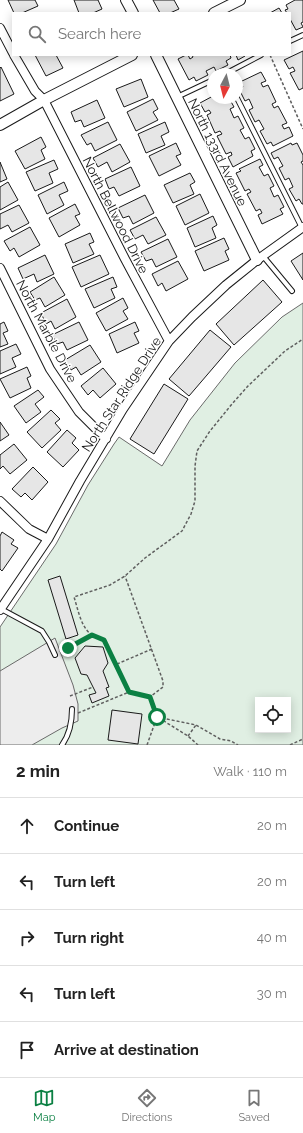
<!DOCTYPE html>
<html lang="en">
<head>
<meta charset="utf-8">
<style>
  :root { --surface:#fff; --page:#f6f6f6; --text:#222; --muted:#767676; --line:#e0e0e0; --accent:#0b8043 }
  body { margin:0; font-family:Raleway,sans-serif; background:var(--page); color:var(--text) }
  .controls { position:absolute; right:12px; bottom:12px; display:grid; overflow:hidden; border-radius:0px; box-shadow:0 2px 10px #0003 }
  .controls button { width:36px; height:36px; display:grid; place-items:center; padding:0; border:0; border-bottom:1px solid var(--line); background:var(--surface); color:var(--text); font:20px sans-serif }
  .compass { position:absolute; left:207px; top:68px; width:36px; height:36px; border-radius:50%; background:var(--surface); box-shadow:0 2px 10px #0003; rotate:187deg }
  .stop { position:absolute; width:12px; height:12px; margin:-9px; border:3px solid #0b8043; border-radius:50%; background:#fff }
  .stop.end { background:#0b8043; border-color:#fff; box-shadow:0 1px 4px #0008 }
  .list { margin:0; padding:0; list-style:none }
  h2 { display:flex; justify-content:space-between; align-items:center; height:52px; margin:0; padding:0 16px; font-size:17px }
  h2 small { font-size:13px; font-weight:400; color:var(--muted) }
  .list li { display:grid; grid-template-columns:26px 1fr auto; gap:12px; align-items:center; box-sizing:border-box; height:56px; padding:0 16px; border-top:1px solid var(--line) }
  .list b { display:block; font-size:15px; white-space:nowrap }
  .list em { font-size:13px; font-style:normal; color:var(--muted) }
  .icon { flex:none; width:22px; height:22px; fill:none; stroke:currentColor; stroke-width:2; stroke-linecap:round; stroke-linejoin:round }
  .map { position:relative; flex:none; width:303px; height:745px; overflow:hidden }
  .search { position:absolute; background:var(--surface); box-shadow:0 2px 10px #0003; left:12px; right:12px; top:12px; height:44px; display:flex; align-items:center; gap:10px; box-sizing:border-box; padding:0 14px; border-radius:0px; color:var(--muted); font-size:15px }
  .sheet { height:332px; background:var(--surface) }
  nav { display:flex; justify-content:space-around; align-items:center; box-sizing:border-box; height:56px; border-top:1px solid var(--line); background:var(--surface); font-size:11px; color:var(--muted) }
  nav a { display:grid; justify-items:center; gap:2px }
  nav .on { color:var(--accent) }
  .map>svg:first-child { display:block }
  .green { fill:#e0efe3; stroke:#6a6a6a; fill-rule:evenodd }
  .parking { fill:#ededed; stroke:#6a6a6a }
  .building { fill:#e6e6e6; stroke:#1a1a1a }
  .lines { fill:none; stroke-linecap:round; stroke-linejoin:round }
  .service-casing { stroke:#1a1a1a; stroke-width:6 }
  .minor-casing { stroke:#1a1a1a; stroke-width:10 }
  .tertiary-casing { stroke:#1a1a1a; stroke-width:12 }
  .path { stroke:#5f5f5f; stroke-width:1.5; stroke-dasharray:3 2; stroke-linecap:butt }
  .service { stroke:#fff; stroke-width:4 }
  .minor { stroke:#fff; stroke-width:8 }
  .tertiary { stroke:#fff; stroke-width:10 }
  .route { stroke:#0b8043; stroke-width:5 }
  .labels { text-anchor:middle; stroke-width:3; stroke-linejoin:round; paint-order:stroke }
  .street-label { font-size:13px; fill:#1a1a1a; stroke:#fff }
</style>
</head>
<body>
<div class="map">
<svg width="303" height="745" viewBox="0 0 303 745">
  <rect width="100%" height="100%" fill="#fff"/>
  <path class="green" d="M303,303V745H0V627L56,544L88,485L114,444L119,437L162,466L190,420L235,363L282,317ZM258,700H288V730H258Z"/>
  <path class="parking" d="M55,638L73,685L78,704V721L62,728L32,745H0V671Z"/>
  <path class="building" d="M8,0H35L38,6L22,13H14Z
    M74,0H98L102,9L93,13H79Z
    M153,0H174L179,9L170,13H160Z
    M295,0H303V22L301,23L303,27L296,30L290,19V13H287L285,10L288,9L286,5Z
    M279,8L282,13H270Z
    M303,51V88L299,90L290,73L295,71L293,67L289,69L284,60Z
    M35,55H56L63,68L46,76Z
    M186,55H188L190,59L193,57L192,55H230L231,58L226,61L228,65L216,71L214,67L206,71L208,75L196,81L194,77L189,80L178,59Z
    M236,55H244L245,56L238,60Z
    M1,67L14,94L0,101V68Z
    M261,72L266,81L261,83L263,87L268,85L276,102L272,104L274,108L278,106L287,123L282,125L284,129L289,127L293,136L273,146L271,142L267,144L260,131L264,129L259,120L255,122L249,110L253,108L249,99L245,101L239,89L243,87L240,82Z
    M141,79L148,97L124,107L116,89Z
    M213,96V98H229L234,107L230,109L234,118L238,116L244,128L240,130L245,139L249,137L255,149L251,151L253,156L233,167L228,157L232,155L231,152L226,154L217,136L222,134L220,131L215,133L207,115L211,113L209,110L205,112L200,103Z
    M153,99L158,109L153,112L158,120L136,131L127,112Z
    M97,100L105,118L84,127L81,120L75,122L71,112Z
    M108,122L117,140L95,151L91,143L87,145L81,135Z
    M165,122L169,132L161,136L165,145L146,153L138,134Z
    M41,137L46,147L41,150L45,159L25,169L15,151Z
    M176,143L181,154L176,156L181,165L159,176L149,156Z
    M291,143L292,145L297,143L303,155V161L301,162L303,165V204H302L299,199L296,201L289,189L293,187L289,178L285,180L279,168L283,166L278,157L274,159L271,153Z
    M120,144L130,162L112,172L107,162L98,167L93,158Z
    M260,159L263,165L259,167L264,176L268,174L274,186L270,188L274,197L278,195L284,207L280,209L283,214L262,224L258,215L262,213L260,209L256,211L247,194L251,192L249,189L245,191L236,173L241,171L239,169Z
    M54,160L58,169L49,173L53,183L35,191L26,172Z
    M0,162L7,179L0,182Z
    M131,167L140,186L119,196L114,187L109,189L105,179Z
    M190,173L195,182L190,185L194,194L173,203L164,185Z
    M8,182L18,200L0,210V187Z
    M64,182L68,191L59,195L64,205L47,214L38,195Z
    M200,194L209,213L185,225L176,206Z
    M145,195L154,213L133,224L129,216L123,218L118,208Z
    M75,204L80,214L75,216L80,225L59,237L49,218Z
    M19,205L29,223L12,232L8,225L0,229V214Z
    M213,216L217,225L212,228L216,238L195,247L187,228Z
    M156,217L166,235L148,244L143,235L135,239L130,230Z
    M30,227L40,245L19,257L14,248L10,251L4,241Z
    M90,233L94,242L89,244L94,254L73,263L65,244Z
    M224,238L229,249L225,251L229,260L204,271L195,251Z
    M168,239L177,257L156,267L152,259L146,261L141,252Z
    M303,253V280L291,261Z
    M45,255L54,274L37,282L34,274L23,279L18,268Z
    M100,255L109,274L81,287L72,267Z
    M178,261L188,279L166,291L162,283L158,286L152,274Z
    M54,277L65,295L45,307L40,298L35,300L30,292Z
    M113,277L117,287L111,289L115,298L94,308L85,289Z
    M263,280L282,302L234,345L216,324Z
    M123,298L128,308L123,311L128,319L106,331L96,313Z
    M67,299L76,317L55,329L51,321L46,324L41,313Z
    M4,322L8,331L3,333L8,344L0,347V324Z
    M79,322L88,340L67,350L63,342L57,344L52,335Z
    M135,322L139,331L134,333L139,343L117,353L109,334Z
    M210,330L231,347L189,396L169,379Z
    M16,344L21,354L12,358L16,367L0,374V351Z
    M90,345L101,362L81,375L76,367L71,370L65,360Z
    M27,367L31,376L27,378L31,388L10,398L0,379Z
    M103,368L116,384L100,398L93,390L88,395L81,386Z
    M164,384L188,399L154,454L130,439Z
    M38,390L44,397L35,404L41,412L26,423L14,406Z
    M51,410L60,419L55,423L61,430L42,448L27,432Z
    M0,422L9,435L0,441Z
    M67,430L76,438L72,443L79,450L63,467L47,452Z
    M14,444L27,460L10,474L3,466L0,469V455Z
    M33,467L48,482L32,500L25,493L21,497L12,489Z
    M2,532L14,540L11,544L18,548L2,571L0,569V536Z
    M60,576L78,635L66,639L48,580Z
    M85,646L103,647L108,663L103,671L109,687L106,688L109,696L92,703L89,695L96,693L87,675L81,674L75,658Z
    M112,710L142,714L138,744L108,740Z"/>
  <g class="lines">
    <g class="service-casing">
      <path id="service" d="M290,41L303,35
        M225,74L261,55
        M177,97L213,80
        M237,98L302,228
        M263,256L292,291
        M1,609L42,631L49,642L55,655
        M62,745C70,734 72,723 72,709"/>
    </g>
    <g class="minor-casing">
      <path id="minor" d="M0,28L13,53
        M14,55L35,91L44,100L125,259L169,341
        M0,268L50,369L79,412L106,439
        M0,501L29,529L48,539
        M0,610L48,539L80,481L123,409L169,341L192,317L226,285L257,260L303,227"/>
    </g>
    <g class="tertiary-casing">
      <path id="tertiary" d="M126,0L133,13
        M214,13L240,0
        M156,55L257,260
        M0,125L44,100L132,55"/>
    </g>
    <path class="path" d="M270,55L303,129
      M60,652L92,635
      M117,664L152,649
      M129,692L104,640C100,638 96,637 92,635C81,628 78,609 74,597L110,585L125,576L145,558L182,531L191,514L195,501V466L197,451L210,431L232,404L248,386L285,351L303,339
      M70,696L93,687
      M150,697L156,716
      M78,713L129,692L150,697L163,687V681L125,576
      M157,717L196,725L220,739L231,741L238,745
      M159,718L188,736L198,745
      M188,736L196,725
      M147,745L157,717
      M290,745L303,739"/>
    <use href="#service" class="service"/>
    <use href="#minor" class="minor"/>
    <use href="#tertiary" class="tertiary"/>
  </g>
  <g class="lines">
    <path class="route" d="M68,648L92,635L104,640L129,692L150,697L157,717"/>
  </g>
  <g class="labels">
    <g class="street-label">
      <text transform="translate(218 152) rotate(64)" y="5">North 133rd Avenue</text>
      <text transform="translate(116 215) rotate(63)" y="5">North Bellwood Drive</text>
      <text transform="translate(47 331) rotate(62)" y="5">North Marble Drive</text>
      <text transform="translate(121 394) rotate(-57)" y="5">North Star Ridge Drive</text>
    </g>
  </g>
</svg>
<div class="controls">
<button><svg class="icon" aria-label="locate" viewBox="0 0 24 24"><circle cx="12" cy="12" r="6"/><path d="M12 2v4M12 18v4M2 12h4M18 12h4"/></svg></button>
</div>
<svg class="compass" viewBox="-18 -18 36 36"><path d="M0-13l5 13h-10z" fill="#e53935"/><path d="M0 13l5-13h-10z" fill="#767676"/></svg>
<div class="stop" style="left:157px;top:717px"></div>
<div class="stop end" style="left:68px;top:648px"></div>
<div class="search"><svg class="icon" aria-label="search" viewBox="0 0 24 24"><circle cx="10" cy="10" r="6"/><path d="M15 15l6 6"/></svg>Search here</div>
</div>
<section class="sheet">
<h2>2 min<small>Walk · 110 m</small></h2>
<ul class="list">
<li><svg class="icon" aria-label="ahead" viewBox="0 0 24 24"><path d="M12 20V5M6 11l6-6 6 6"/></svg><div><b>Continue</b></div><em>20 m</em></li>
<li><svg class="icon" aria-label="left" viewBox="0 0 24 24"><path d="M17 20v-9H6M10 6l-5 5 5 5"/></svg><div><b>Turn left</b></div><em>20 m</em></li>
<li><svg class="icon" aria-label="right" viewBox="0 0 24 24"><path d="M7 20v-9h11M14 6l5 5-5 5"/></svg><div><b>Turn right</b></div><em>40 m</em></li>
<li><svg class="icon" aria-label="left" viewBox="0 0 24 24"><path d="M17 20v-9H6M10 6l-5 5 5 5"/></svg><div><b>Turn left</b></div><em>30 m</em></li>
<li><svg class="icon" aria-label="arrive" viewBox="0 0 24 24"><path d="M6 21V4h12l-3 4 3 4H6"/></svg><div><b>Arrive at destination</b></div></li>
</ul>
</section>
<nav>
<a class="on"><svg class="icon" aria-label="map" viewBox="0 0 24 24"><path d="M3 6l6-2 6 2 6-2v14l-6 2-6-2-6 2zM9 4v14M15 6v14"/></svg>Map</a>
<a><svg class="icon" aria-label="directions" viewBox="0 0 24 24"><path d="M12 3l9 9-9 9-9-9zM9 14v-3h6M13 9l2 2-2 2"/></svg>Directions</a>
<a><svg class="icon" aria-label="saved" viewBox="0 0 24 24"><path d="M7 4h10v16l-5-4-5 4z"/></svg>Saved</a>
</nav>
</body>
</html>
